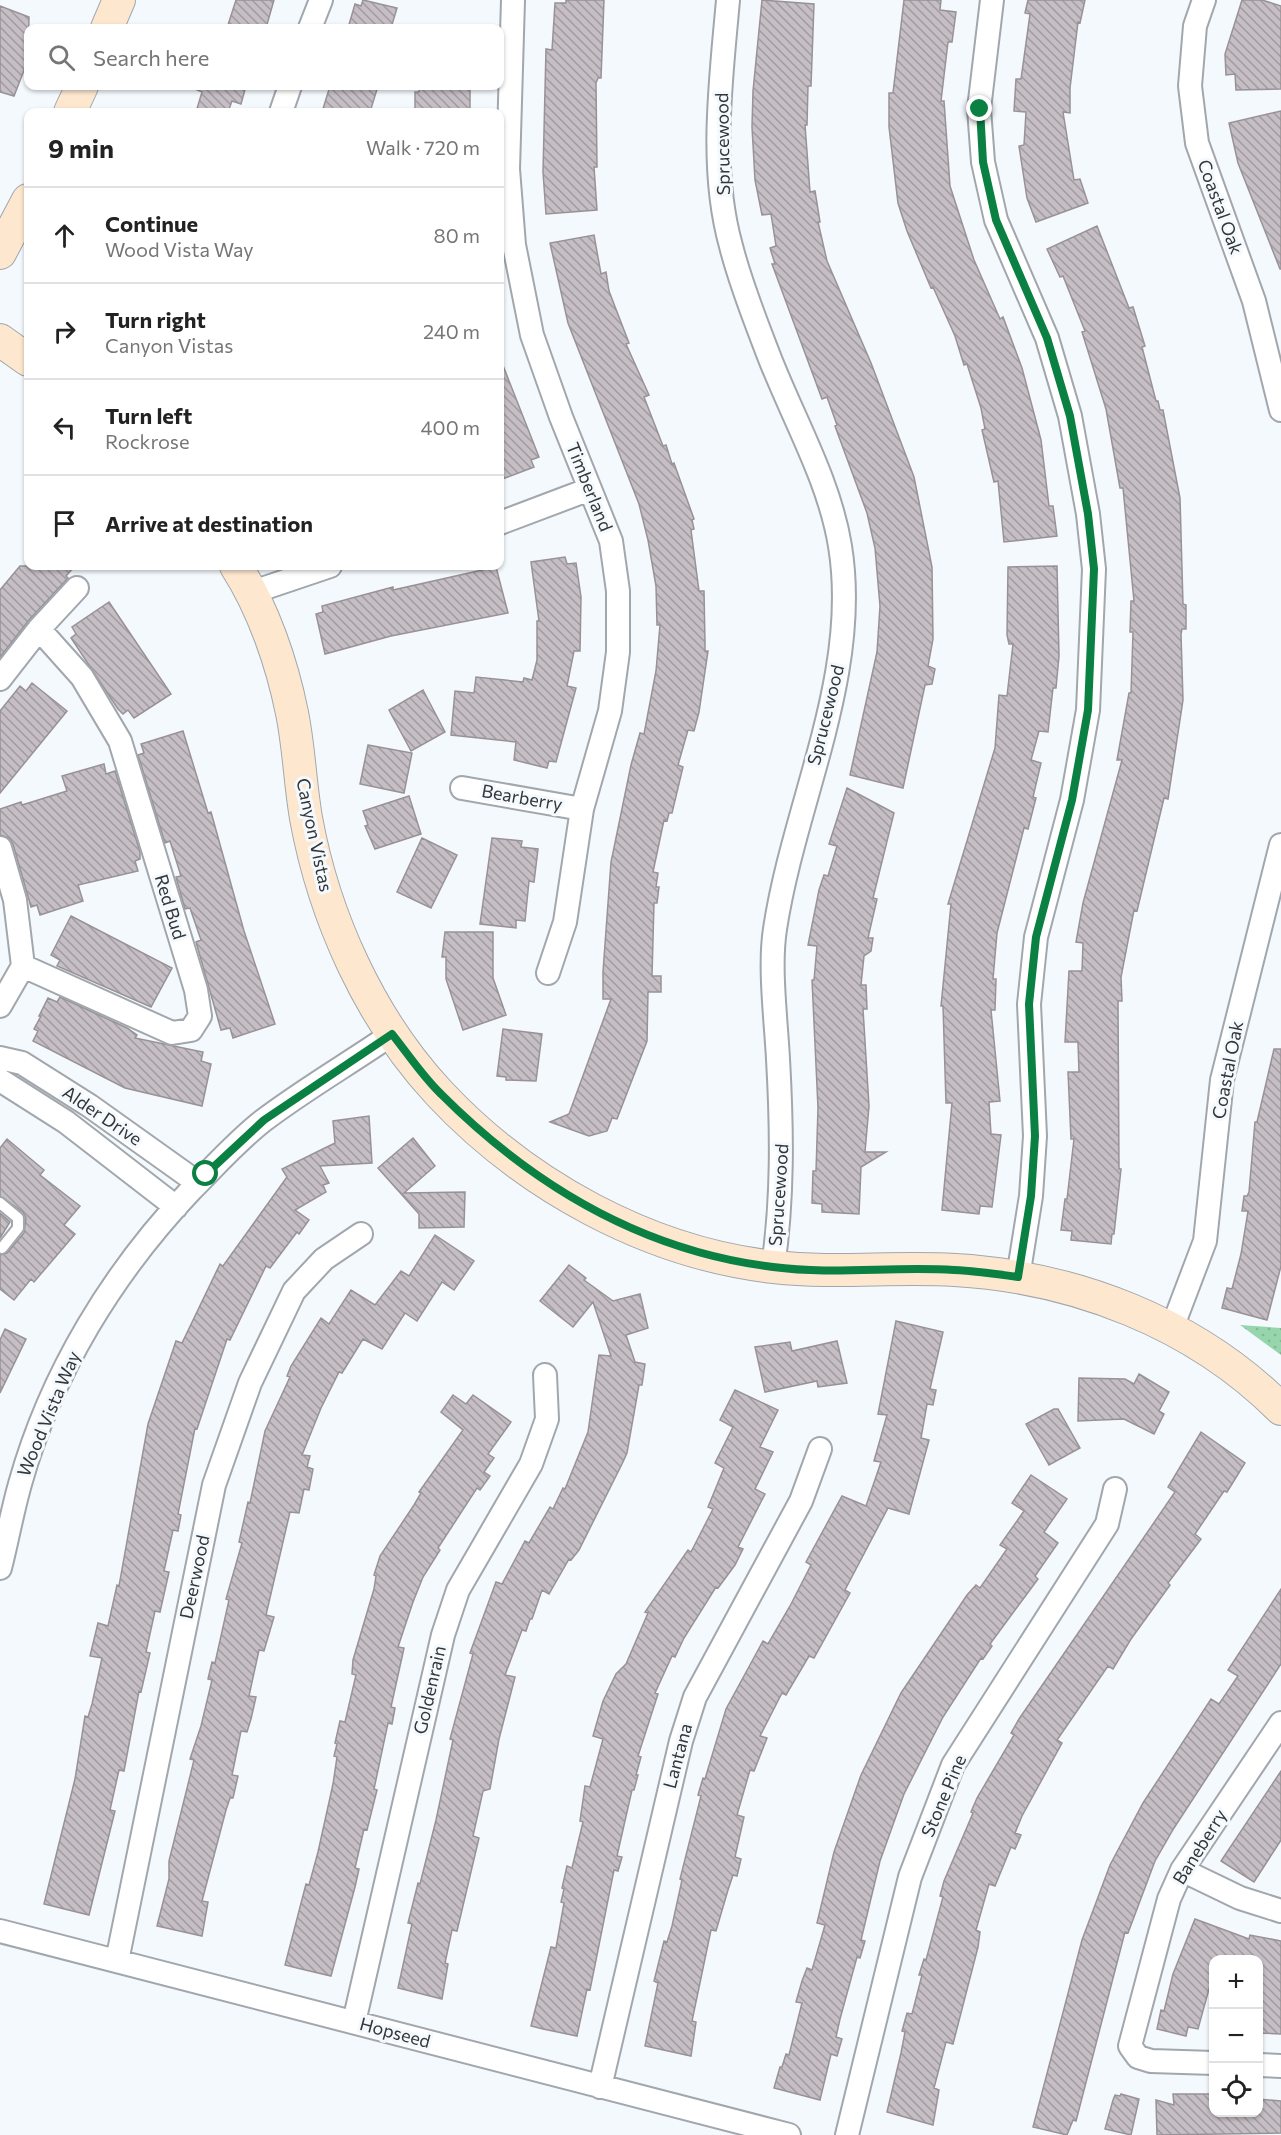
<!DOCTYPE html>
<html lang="en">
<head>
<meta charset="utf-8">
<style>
  :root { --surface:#fff; --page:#f6f6f6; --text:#222; --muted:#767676; --line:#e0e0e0 }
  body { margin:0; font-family:Commissioner,sans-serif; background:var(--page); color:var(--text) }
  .controls { position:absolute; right:18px; bottom:18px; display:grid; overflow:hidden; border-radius:12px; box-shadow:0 2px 4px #0004 }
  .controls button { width:54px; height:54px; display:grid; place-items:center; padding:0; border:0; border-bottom:2px solid var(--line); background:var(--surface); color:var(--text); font:30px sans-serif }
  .stop { position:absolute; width:18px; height:18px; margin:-14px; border:4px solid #0b8043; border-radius:50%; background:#fff }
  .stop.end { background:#0b8043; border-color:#fff; box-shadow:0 2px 6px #0008 }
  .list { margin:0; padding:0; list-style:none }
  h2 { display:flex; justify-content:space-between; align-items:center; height:78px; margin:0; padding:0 24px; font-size:26px }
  h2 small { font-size:20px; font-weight:400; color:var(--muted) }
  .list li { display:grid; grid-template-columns:39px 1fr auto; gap:18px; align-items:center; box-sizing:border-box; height:96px; padding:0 24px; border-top:2px solid var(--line) }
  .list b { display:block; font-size:22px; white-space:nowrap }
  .list p { margin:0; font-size:20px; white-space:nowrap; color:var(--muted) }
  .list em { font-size:20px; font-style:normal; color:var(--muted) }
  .icon { flex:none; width:33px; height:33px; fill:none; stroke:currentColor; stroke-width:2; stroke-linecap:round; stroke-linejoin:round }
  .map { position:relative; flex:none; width:1281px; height:2135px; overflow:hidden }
  .search { position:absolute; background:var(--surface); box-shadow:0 2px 4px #0004; left:24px; top:24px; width:480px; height:66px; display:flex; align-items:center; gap:15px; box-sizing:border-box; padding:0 21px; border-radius:12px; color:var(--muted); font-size:22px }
  .panel { position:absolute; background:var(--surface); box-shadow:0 2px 4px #0004; left:24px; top:108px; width:480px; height:462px; border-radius:12px }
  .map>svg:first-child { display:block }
  .green { fill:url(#green-dots) }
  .building { fill:url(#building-back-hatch); stroke:#989297; stroke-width:1.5 }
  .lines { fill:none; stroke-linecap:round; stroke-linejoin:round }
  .lane-casing { stroke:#a1a7ad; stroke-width:14 }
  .street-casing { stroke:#a1a7ad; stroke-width:26 }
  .secondary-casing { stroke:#a1a7ad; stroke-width:34 }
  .lane { stroke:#fff; stroke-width:10 }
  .street { stroke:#fff; stroke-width:22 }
  .secondary { stroke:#fde8cf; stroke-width:32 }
  .route { stroke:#0b8043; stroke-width:8 }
  .labels { text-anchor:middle; stroke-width:6; stroke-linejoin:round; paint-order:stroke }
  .street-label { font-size:18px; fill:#333638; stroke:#f4f9fe }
</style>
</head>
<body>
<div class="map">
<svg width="1281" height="2135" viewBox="0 0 1281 2135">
  <defs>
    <pattern id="green-dots" width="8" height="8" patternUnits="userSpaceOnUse" patternTransform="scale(1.5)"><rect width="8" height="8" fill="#97d5ad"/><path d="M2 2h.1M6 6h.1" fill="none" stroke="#83b796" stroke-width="1.8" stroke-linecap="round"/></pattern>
    <pattern id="building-back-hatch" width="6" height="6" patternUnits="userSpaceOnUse" patternTransform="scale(1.5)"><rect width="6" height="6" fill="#c5bec4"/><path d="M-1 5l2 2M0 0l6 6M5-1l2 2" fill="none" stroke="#a19ba0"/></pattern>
  </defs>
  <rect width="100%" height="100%" fill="#f4f9fe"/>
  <path class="green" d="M1240,1325L1281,1328V1355Z"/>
  <path class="building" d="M236,0H274L266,28H227Z
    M363,0L397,8L391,28H348L355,4L361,6Z
    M566,0H604L601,78H598L596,83L597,167H594L597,210L546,214L543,172L546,49L552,50L555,3H566Z
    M762,0L814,4L811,86H808L807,125H805L810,192L815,191L820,222H818L827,261L871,363L914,477L932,567L933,639L928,666L935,669L932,684L925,685L903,788L850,775L877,652L880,606L875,548L867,513L835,426L837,425L827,397L822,399L772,264H775L770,248L776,246L771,214L762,215L755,180L752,127L753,91Z
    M904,0H941L940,10L956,12L952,42H948L941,101H944L950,186L974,260L1000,319L1003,317L1022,368L1041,440L1049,506H1053L1057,536L1004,542L998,481L994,482L982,430L985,429L981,408L967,364L964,365L955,336L933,287L931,288L907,231L898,203L889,127V93H893Z
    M1028,0H1085L1080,23L1078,22L1070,88V113L1063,112L1074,180L1080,179L1088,203L1036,222L1027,198L1019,146L1024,145L1026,112L1014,111L1016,79H1021L1030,14L1025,13Z
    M1242,0H1262L1281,6V89L1236,90L1235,74L1226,75L1225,54Z
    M0,6L29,17L28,60L14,96L0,92Z
    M195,86H246L241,104L232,101L228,112H196L202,92L195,89Z
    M330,86H378L370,112H322Z
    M419,87H470V112H415V92H419Z
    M1281,111V269H1280L1238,163L1229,123Z
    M1097,226L1129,308L1133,307L1145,346L1142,347L1156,401H1158L1160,410H1163L1180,498L1183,604L1186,605V629H1182L1181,634L1183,700L1168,799L1164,798L1137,911L1134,910L1121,977L1122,1001H1118L1119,1169H1121L1114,1234H1112L1111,1244L1071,1240L1072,1231L1061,1230L1065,1199H1067L1074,1139H1071L1068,1072H1079L1078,1042H1065L1069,971H1082L1083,943L1076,942L1083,903L1122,760H1117L1129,693H1131L1133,632H1130L1131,601H1134L1123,488H1120L1106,409L1082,332L1085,331L1063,276L1060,277L1047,249Z
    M594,235L601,274L606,272L609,291L629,343L626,344L649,395L644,397L663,446L666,445L672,464L674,463L694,519L692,520L694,529L691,530L699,591H704L705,642V651H708L699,712L694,731L688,730L678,765L683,767L672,813H669L667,821L664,820L653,872L658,873L656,887H659L657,903H654L652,976H661V992H648L647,1041L617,1119L612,1118L607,1131L589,1136L550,1122L569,1114L611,999H603V972L611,862L631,765L640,733L644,734L656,671L660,625H657L656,586L648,540L639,504L568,323L550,243Z
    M500,358L539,457L531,460L534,467L500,480Z
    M565,557L567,564L576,563L581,597L580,651H574L567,686L576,688L556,762L549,761L547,768L514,760L516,742L451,735L455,691L474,693L476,677L523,682L524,678L532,680L537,660V621H539L531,562Z
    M20,566H75L66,576L68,578L29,620L0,657V590Z
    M1057,566L1059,656L1056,688H1053L1048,732L1039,731L1031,760L1041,763L1033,797L1036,798L1028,829L1024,828L997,933L993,979H996L995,1010H991L1000,1101L989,1102L991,1134L1001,1135L992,1207L980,1206L979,1214L942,1210L952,1103H946L943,1006H941L951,904H948L995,748L999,695L1007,696L1013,644H1009L1007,635L1008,567Z
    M496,567L508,613L391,636L325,654L316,614L323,612L322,606L393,587V590Z
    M109,602L171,694L134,718L128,710L123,714L118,709L71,638L76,634L72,627Z
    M32,683L67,711L0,793V711L20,686L26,691Z
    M423,690L445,732L411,751L389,710Z
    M183,731L208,813L211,812L244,931L275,1024L233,1038L230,1028L221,1030L196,942L201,940L190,908L185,909L176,877L181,876L170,841L165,843L138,755L144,753L141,744Z
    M368,745L412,753L404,793L360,784Z
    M104,764L106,774L115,771L140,852V859L135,861L138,871L78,885L83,901L40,915L37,905L31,907L13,844L9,838L0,835V809L21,802L22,805L67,791L62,776Z
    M847,788L894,813L873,898L877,899L868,938H873L871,951L864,956L861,985H866L867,1009H863L869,1106L865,1152H886L861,1167L859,1214L822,1212V1204L812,1203L813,1171H816L818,1108L812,980H814L817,946L808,945L819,890L824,875L828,876L837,846L829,844Z
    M409,796L421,834L375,849L365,826L368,825L363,811Z
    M422,838L457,855L431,908L397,892Z
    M492,838L522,841L521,847L538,849L534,882L529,881L525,921L516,920V928L480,924Z
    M71,916L172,968L151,1007L57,966L60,960L51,955Z
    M445,932H493V978L506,1015L463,1030L446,979V957H442Z
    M60,997L127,1028L137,1035L135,1038L203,1052L201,1061L211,1064L202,1106L125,1088L33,1041L38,1031L34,1029L41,1016H39L48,998L57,1002Z
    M503,1029L542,1034L536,1081L506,1080V1077L497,1076Z
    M1274,1049H1281V1266L1267,1320L1222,1308L1227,1288L1232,1289L1241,1254L1248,1211H1242L1244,1196H1247L1249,1192L1255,1122H1257Z
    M369,1116L372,1163L320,1166L329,1183L323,1185L326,1192L295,1210L309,1220L299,1234L297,1232L270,1268L266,1266L230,1340L227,1339L197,1429L195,1428L178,1514L181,1515L178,1531L173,1530L164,1571L169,1572L160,1612L155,1611L146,1652L150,1653L141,1692L139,1691L124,1771L119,1770L110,1810L115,1811L89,1915L44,1904L75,1779L85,1716L88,1717L92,1704L102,1658L90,1656L98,1623L108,1626L117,1585L119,1586L148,1424L176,1341L182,1343L220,1264L223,1266L287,1177L282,1169L335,1143L333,1121Z
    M413,1138L435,1166L404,1193L465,1192L464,1227L419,1228V1214L378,1168Z
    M7,1139L44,1170L40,1175L80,1206L64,1225L75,1234L34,1282L31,1279L14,1300L0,1289V1255L7,1253L24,1233L26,1218L23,1212L0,1196V1148Z
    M0,1213L10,1222L0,1238Z
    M435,1235L474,1261L454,1290L442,1282L417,1321L405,1313L382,1349L363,1339L342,1373L339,1372L321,1408L302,1455L310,1456L307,1467L313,1469L309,1490L304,1489L299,1513L290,1512L266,1615L274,1617L264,1651L259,1650L249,1696L256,1697L251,1719L247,1732L241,1731L232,1775L238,1776L233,1798H230L226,1810L202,1901L208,1902L202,1936L157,1926L169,1879V1861L194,1760L190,1759L201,1726L212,1680L208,1679L212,1662L215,1663L229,1600L226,1599L242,1543L239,1542L248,1502L250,1503L265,1431L290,1377L287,1376L291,1366L321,1318L329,1324L351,1290L375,1305L401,1271L409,1276Z
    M569,1265L586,1278L584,1280L613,1301L640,1294L648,1328L626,1335L635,1362L645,1364L642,1385H639L627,1453L622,1464L579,1550L571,1560L569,1559L549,1594L542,1590L532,1619H530L526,1631L522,1630L505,1675L515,1677L499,1739L490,1789L483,1791L473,1836L479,1838L457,1931L452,1930L445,1963L448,1964L442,1999L398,1988L412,1924L408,1923L418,1883L420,1884L436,1820L453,1740L450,1739L473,1654L470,1653L496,1582L502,1584L525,1541L529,1543L550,1507L553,1509L563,1488L565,1489L588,1432L599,1355L611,1356L593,1302L573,1327L540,1301Z
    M896,1321L943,1332L930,1389L936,1390L933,1405L927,1404L921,1438L929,1440L909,1514L888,1508L845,1590L850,1593L814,1658L809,1656L786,1695L782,1693L760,1736L767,1738L754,1771L750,1770L737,1815L744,1817L735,1857L741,1859L737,1876L733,1875L728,1890L716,1931L711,1930L692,2021L696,2022L691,2056L645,2046L658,1983L654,1981L664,1941L667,1942L672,1926L682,1880L680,1879L701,1796L698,1795L703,1778L705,1779L726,1709L763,1641L768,1644L790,1606L811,1565L806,1562L842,1496L866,1506L881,1462L874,1461L887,1415L878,1414Z
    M5,1329L26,1339L0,1393V1340Z
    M837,1341L847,1383L818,1387L817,1381L765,1392L755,1347L790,1342L792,1351Z
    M1139,1374L1169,1392L1159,1411L1164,1414L1154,1434L1124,1419L1078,1421L1079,1378L1125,1379L1134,1384Z
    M735,1390L778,1410L760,1447L773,1452L755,1489L765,1494L738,1547L743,1549L735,1565L718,1588L716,1587L684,1638L675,1657L672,1656L655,1693L658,1694L638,1756L641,1757L636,1775H638L634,1790H632L617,1856L622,1857L618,1871L614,1870L590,1990L587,1989L577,2036L543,2029L531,2026L551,1947L556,1948L564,1903L561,1902L564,1889L562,1888L567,1866L572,1868L583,1822L580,1821L585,1786L590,1787L603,1739L593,1736L603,1701L616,1674L626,1664L648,1613L645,1612L688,1550L691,1552L713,1509L708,1507L724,1468L715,1463L733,1427L720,1420Z
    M453,1395L466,1404L473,1395L511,1422L488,1454L494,1458L484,1472L490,1476L480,1490L477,1488L438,1548L440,1550L423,1577L413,1602L398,1647L404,1648L391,1707L395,1708L392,1724L388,1723L374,1789L377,1790L367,1830L364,1829L355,1868L359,1869L355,1887L331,1976L297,1968L285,1965L306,1884L309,1885L318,1852L333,1784L337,1757L334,1756L337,1744L335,1743L340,1721L345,1722L356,1675L352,1674L353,1660L374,1589L376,1576L374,1575L380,1556L414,1505L421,1493L419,1492L463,1430L441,1412Z
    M1054,1409H1058L1080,1448L1049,1465L1026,1424Z
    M1201,1432L1245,1463L1227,1492L1224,1491L1195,1534L1201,1539L1168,1583L1170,1585L1131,1639L1113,1669L1108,1666L1057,1740L1062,1743L1022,1816L1015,1833L1021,1835L1015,1849L1011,1847L995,1886L989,1884L976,1930L980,1932L978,1947L953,2044L946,2042L934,2088L939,2090L933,2125L887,2112L901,2053L905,2032L902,2031L907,2013L912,2014L922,1975H919L924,1959L926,1960L943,1897L940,1896L944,1881L973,1813L971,1812L977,1798L1014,1735L1011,1733L1019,1719L1175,1492L1168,1487Z
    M1031,1475L1067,1499L1044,1532L1058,1543L1035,1576L1038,1579L990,1644L992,1646L983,1659L981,1658L943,1717L904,1794L880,1861L861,1940L865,1941L860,1958L857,1957L840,2019L836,2037L842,2039L837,2056L831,2054L820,2100L774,2088L780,2067H782L786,2054L789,2055L802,2003L796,2002L802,1981L807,1968L812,1970L825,1925L817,1923L834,1852L861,1775L901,1693L967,1595L976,1585L980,1588L1007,1549L1000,1545L1024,1511L1012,1503Z
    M1281,1589V1664L1174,1828L1155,1861L1128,1933L1125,1932L1076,2121L1073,2120L1067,2135L1033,2127L1082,1940L1110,1865L1143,1803L1211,1699L1219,1704L1238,1676L1228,1670Z
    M1281,1771V1840L1254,1882L1221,1861Z
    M1195,1919L1249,1939L1250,1935L1281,1941V2034L1258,2033V1959H1214V1971L1198,2029L1188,2027L1186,2036L1157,2029L1161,2010L1164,2011L1173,1974Z
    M1121,2094L1139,2099L1131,2135L1105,2129L1113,2100L1115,2095L1120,2096Z
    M1173,2094H1214V2112H1258V2099L1281,2101V2133L1157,2135L1156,2100L1174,2105Z"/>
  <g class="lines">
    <g class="lane-casing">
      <path id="lane" d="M0,1203L18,1218V1228L2,1248"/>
    </g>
    <g class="street-casing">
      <path id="street" d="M513,0L508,169L514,245L532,335L561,417L611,541L618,591V652L610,711L582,809L565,922L548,973
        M728,0C721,80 709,168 731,246C740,282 754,317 767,351C791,415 829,478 840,546C861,675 794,803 775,929C769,967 776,1020 778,1059C782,1129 783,1198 773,1267
        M992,0L979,109L983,162L996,220L1047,338L1070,416L1088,514L1094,569L1088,710L1072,800L1036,937L1029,1004L1035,1136L1031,1196L1018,1277
        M1204,0L1195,26L1190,86L1197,143L1254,301L1281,410
        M310,28L321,0
        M281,112L290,86
        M500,523L590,489
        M253,592L330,566
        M0,679L39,629L77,588
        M462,788L582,809
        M0,848L15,900L23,966L0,1006
        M23,966L172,1033L191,1030L200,1016L196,990L120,741L82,677L39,629
        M0,1058L22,1063L90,1106L198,1183
        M0,1080L66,1122L176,1207
        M1172,1328L1205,1241L1222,1080L1281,845
        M0,1568C7,1541 12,1512 20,1484C51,1373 113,1272 192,1189C215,1166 238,1140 264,1120C305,1089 350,1063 392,1034
        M1182,1870L1240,1898L1281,1911
        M0,1931L789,2135
        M117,1961L214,1485L250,1383L294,1291L324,1259L361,1234
        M354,2022L443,1635L458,1590L531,1464L547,1419L545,1375
        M1214,2063L1151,2061L1138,2057L1130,2046L1169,1899L1182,1870L1281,1723
        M1258,2065L1281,2066
        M600,2087L681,1741L695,1697L801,1501L820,1449
        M847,2135L910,1877L953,1765L1107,1524L1115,1489"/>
    </g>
    <g class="secondary-casing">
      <path id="secondary" d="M107,28L119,0
        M70,112L82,86
        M0,253L28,200
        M0,340L28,360
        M236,566C263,608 282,663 292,713C299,747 300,783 306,818C324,917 370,1019 439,1093C525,1185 648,1253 774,1267C835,1274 895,1266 955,1270C1075,1277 1195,1323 1281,1409"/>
    </g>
    <use href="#lane" class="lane"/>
    <use href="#street" class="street"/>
    <use href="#secondary" class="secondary"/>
  </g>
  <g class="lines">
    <path class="route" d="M206,1174L264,1120L392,1034C408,1054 423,1077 441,1094C533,1186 642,1251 773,1267C833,1275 894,1266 954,1270C975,1271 997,1274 1018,1277L1031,1196L1035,1136L1029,1004L1036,937L1072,800L1088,710L1094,569L1088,514L1070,416L1047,338L996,220L983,162L980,109"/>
  </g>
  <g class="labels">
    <g class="street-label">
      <text transform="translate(723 144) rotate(-91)" y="6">Sprucewood</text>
      <text transform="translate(1220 207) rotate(70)" y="6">Coastal Oak</text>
      <text transform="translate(589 487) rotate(68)" y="6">Timberland</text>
      <text transform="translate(826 715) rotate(-76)" y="6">Sprucewood</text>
      <text transform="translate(522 798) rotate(10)" y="6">Bearberry</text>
      <text transform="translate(314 835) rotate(78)" y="6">Canyon Vistas</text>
      <text transform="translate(170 907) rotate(73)" y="6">Red Bud</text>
      <text transform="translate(1228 1070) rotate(-79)" y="6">Coastal Oak</text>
      <text transform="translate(102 1116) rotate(34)" y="6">Alder Drive</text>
      <text transform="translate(779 1195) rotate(-86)" y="6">Sprucewood</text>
      <text transform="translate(49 1414) rotate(-67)" y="6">Wood Vista Way</text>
      <text transform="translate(195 1577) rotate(-78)" y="6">Deerwood</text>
      <text transform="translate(430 1690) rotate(-77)" y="6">Goldenrain</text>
      <text transform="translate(678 1756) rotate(-75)" y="6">Lantana</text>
      <text transform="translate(944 1796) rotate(-67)" y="6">Stone Pine</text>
      <text transform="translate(1200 1847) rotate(-58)" y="6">Baneberry</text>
      <text transform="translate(395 2033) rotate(15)" y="6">Hopseed</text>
    </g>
  </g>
</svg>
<div class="controls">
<button>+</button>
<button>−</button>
<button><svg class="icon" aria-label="locate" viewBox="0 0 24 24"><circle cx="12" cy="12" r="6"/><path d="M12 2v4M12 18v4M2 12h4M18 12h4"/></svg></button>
</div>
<div class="stop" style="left:206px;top:1174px"></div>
<div class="stop end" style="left:980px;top:109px"></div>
<div class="search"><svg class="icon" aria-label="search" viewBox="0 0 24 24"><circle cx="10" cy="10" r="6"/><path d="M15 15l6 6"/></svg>Search here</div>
<section class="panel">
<h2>9 min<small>Walk · 720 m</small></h2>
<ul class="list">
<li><svg class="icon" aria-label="ahead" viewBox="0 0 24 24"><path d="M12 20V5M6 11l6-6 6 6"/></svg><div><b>Continue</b><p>Wood Vista Way</p></div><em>80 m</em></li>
<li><svg class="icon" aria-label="right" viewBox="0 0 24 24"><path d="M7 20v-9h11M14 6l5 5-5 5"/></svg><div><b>Turn right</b><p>Canyon Vistas</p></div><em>240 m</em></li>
<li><svg class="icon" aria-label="left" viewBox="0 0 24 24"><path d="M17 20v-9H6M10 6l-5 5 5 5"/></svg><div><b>Turn left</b><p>Rockrose</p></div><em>400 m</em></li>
<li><svg class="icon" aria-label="arrive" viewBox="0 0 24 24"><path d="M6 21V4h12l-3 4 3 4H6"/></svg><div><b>Arrive at destination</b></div></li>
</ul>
</section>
</div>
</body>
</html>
